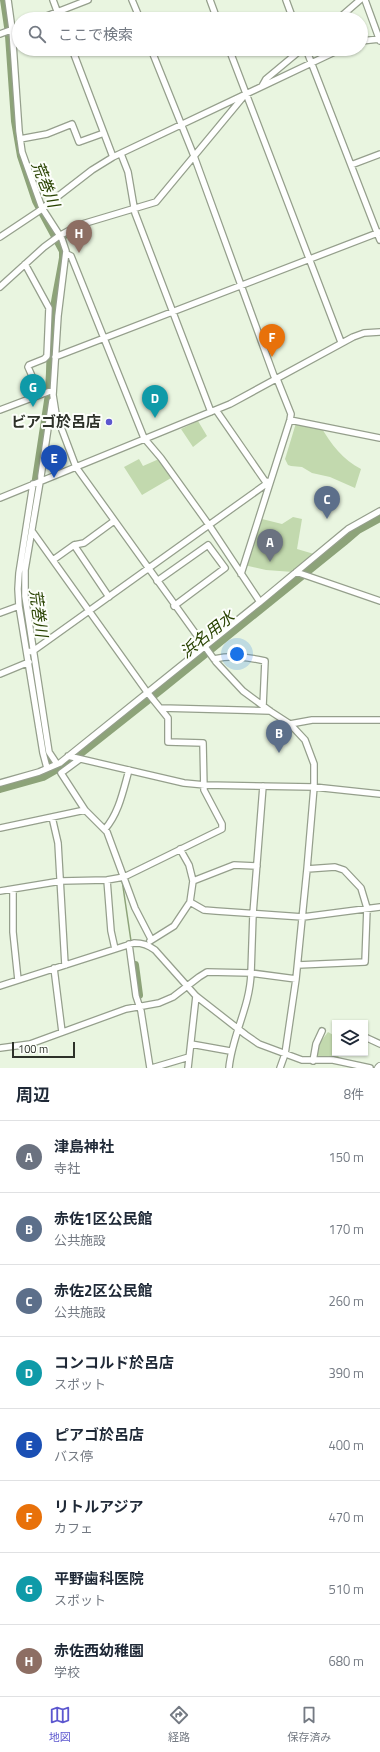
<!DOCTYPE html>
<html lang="ja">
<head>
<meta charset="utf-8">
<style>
  :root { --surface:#fff; --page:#f6f6f7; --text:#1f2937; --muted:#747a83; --line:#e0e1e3; --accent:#5c57cf }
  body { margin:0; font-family:"Titillium Web","Noto Sans JP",sans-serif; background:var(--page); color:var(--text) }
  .controls { position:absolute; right:12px; bottom:12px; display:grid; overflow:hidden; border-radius:0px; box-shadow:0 1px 3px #0004 }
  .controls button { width:36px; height:36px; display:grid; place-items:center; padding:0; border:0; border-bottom:1px solid var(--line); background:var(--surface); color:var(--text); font:20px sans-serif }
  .scale { position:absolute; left:12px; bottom:10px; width:63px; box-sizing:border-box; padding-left:4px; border:2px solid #2d3129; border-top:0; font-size:11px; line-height:14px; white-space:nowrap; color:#2d3129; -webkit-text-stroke:3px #fcfefa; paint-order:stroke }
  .you { position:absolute; left:237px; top:654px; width:14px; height:14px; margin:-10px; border:3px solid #fff; border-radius:50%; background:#1a73e8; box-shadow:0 0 0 6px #1a73e833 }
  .badge { display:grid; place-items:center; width:26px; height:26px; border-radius:50%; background:var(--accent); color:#fff; font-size:13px; font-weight:700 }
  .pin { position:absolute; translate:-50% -33px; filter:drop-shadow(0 1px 2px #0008) }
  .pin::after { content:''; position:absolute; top:21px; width:14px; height:12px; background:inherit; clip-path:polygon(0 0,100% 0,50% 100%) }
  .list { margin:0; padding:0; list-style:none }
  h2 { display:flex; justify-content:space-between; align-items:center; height:52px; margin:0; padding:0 16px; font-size:17px }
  h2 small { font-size:13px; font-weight:400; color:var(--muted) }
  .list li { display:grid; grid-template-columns:26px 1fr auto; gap:12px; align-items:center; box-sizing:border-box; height:72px; padding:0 16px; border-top:1px solid var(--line) }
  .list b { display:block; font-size:15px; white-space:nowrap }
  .list p { margin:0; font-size:13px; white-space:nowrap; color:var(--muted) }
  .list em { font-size:13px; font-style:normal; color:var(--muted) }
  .icon { flex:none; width:22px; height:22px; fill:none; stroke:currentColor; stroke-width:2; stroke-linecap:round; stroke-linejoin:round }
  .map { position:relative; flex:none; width:380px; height:1068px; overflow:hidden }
  .search { position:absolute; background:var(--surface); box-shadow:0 1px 3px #0004; left:12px; right:12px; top:12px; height:44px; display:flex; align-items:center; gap:10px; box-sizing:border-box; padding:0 14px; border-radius:22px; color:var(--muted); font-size:15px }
  .sheet { height:628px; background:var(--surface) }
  nav { display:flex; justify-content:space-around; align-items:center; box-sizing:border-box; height:56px; border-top:1px solid var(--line); background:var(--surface); font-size:11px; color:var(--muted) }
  nav a { display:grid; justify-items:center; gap:2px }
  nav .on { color:var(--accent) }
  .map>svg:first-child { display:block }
  .green { fill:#c2d9ae }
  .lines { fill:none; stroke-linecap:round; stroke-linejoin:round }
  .stream { stroke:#8da379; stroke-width:1.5 }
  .river { stroke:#8da379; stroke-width:8 }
  .minor-casing { stroke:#959f8c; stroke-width:8 }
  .highway-casing { stroke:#959f8c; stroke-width:10 }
  .minor { stroke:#fff; stroke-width:5.5 }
  .highway { stroke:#fff; stroke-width:8 }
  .poi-dot { fill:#5c57cf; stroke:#fcfefa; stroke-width:1.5 }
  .labels { text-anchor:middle; stroke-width:4; stroke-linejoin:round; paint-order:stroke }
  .poi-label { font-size:15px; font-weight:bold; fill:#2d3129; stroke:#fcfefa; text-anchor:end }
  .water-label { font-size:16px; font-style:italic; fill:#284200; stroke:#fcfefa }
</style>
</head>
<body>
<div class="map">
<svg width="380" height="1068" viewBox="0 0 380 1068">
  <rect width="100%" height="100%" fill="#e9f5e0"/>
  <path class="green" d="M198,421L207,436L193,447L181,429Z
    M296,423L321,427C331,444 343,460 361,469L355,488L330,477L312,473L302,467L291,466L288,465L285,459L286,456Z
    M139,459L143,466L159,459L171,478L142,495L124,467Z
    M293,517L302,519L297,549L314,554L293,572L266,570L244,565L258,518L282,524Z
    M328,1032L335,1036V1053H340L338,1058L315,1059L318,1045Z"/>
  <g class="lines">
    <path class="stream" d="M217,124L232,106
      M64,240L74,230
      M85,814L101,829
      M122,880L131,941"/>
    <path class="river" d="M4,0L8,27
      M9,36L15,121L21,156L36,201L63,251V258C59,283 53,306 51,331C50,350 51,368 49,387
      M25,551L49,394
      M22,575L21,593L45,753L50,764
      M0,789L43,777L71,761L163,688L344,542L358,530L380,518
      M135,965L139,995"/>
    <g class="minor-casing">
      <path id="minor" d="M8,0L12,29L19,131L22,152L42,208L62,239L66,251L58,316L53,395L56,414L76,467L216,662L243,691L270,711L290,724L305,740L314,764V787L307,869L296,979L285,1054L280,1068
        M53,0L60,19
        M132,0L140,19
        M210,0L217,19
        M286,0L293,19
        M365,0L380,41
        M39,19L88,0
        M338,19L360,0
        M0,34L19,27
        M361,41L380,39
        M72,49L113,157
        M151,49L194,156L274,376L277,379L291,414L290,420L241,574
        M229,49L341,342
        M306,49L380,240
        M262,86L266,79L302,49
        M20,139L47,134L72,124L79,142L104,133
        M121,154L128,172L135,213L211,412
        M351,165L380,154
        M0,237L39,211L92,170L113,157L341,49
        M67,254L71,256L144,438L161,458L209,525L260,602
        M25,264L49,308L47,356L44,359L29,365L28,367L40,394
        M0,287L44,247L59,236L79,225L156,202L244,96
        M55,357L380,232
        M0,410L53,390
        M290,420L380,438
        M41,481V476L52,401
        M40,482L25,570V596L49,752L57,764
        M33,484L19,573L18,589L19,606L43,753L47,768
        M0,498L230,404L353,337L364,333L380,332
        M74,545L109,597
        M53,560L74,545L84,543L114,521
        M296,572L380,601
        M157,581L208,545L225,568L174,606
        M0,613L19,606
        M27,652L33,651L269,482L265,481L216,410
        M214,659C232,655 247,657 265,661L263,706
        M0,674L29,662
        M161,708L270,711
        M290,724L312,720H380
        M68,756L184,783L205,785L314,787L380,794
        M80,759L61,773L85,810L107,832L135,908L151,939
        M0,783L39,772L60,763L260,602L348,529L380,511
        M52,817L58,843L65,965
        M0,828L85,810
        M105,829C119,813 123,791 129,770
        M107,880L111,931L115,949
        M193,881L234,865L257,866
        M13,890V932L18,980
        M0,891L61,881L107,880L124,877L222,829V824L204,790L203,743L168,742V718L147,692L32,531
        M190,902L204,910L216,911L303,917L380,907
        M150,941L174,926L190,902L193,881L189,865L180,849
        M129,944L136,996L141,1011L150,1068
        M298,965L365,962L367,908L361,888L344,870L335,867L307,869
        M54,968L62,1032
        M0,986L134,943C143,943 148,945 155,950L196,996L246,1035L259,1044L302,1060H333L370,1068
        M365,1037L380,1044
        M191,1044L230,1051
        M0,1048L30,1044L126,1009L159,1003L173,997L199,977L207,972L251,973L253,914L263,786
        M313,1061L316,1044L322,1031
        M152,1068L189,1057
        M188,1068L196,996
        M229,1068C232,1035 250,1007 251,973L296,979"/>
    </g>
    <g class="highway-casing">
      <path id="highway" d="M379,1068L380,1067"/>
    </g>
    <use href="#minor" class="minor"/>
    <use href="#highway" class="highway"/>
  </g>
  <circle class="poi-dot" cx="109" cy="422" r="4"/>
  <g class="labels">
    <g class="poi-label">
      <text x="101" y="427">ビアゴ於呂店</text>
    </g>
    <g class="water-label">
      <text transform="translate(46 184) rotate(68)" y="6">荒巻川</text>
      <text transform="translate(39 613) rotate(82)" y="6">荒巻川</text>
      <text transform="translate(207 634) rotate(-39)" y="6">浜名用水</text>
    </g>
  </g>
</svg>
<div class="controls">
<button><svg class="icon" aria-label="layers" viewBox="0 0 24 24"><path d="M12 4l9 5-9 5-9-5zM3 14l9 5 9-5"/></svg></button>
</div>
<div class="scale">100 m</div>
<div class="you"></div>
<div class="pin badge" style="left:270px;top:562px;background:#6b7280">A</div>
<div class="pin badge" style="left:279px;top:753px;background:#5c6f8a">B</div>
<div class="pin badge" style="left:327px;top:519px;background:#5c6f8a">C</div>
<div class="pin badge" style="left:155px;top:418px;background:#0f9aa8">D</div>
<div class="pin badge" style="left:54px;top:478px;background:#1a4fb4">E</div>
<div class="pin badge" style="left:272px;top:357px;background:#e8710a">F</div>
<div class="pin badge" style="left:33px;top:407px;background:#0f9aa8">G</div>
<div class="pin badge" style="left:79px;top:253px;background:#8d6e63">H</div>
<div class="search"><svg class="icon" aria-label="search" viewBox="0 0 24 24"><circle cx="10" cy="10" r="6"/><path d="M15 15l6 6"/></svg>ここで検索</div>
</div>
<section class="sheet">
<h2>周辺<small>8件</small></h2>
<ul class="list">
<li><span class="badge" style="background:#6b7280">A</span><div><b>津島神社</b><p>寺社</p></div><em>150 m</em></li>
<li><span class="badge" style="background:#5c6f8a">B</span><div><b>赤佐1区公民館</b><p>公共施設</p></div><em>170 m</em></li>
<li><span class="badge" style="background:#5c6f8a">C</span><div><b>赤佐2区公民館</b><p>公共施設</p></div><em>260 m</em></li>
<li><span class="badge" style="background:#0f9aa8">D</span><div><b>コンコルド於呂店</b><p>スポット</p></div><em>390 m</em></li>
<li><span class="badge" style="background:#1a4fb4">E</span><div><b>ピアゴ於呂店</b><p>バス停</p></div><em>400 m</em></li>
<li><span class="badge" style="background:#e8710a">F</span><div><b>リトルアジア</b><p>カフェ</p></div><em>470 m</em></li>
<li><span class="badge" style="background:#0f9aa8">G</span><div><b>平野歯科医院</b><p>スポット</p></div><em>510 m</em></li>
<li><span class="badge" style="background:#8d6e63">H</span><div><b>赤佐西幼稚園</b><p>学校</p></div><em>680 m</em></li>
</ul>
</section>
<nav>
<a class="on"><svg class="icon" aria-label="map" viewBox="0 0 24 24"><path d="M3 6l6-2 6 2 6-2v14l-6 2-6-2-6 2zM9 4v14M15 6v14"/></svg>地図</a>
<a><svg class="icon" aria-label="directions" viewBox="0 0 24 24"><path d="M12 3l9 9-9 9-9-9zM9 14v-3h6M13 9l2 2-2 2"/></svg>経路</a>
<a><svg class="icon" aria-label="saved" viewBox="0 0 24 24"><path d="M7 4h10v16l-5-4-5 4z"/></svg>保存済み</a>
</nav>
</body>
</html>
